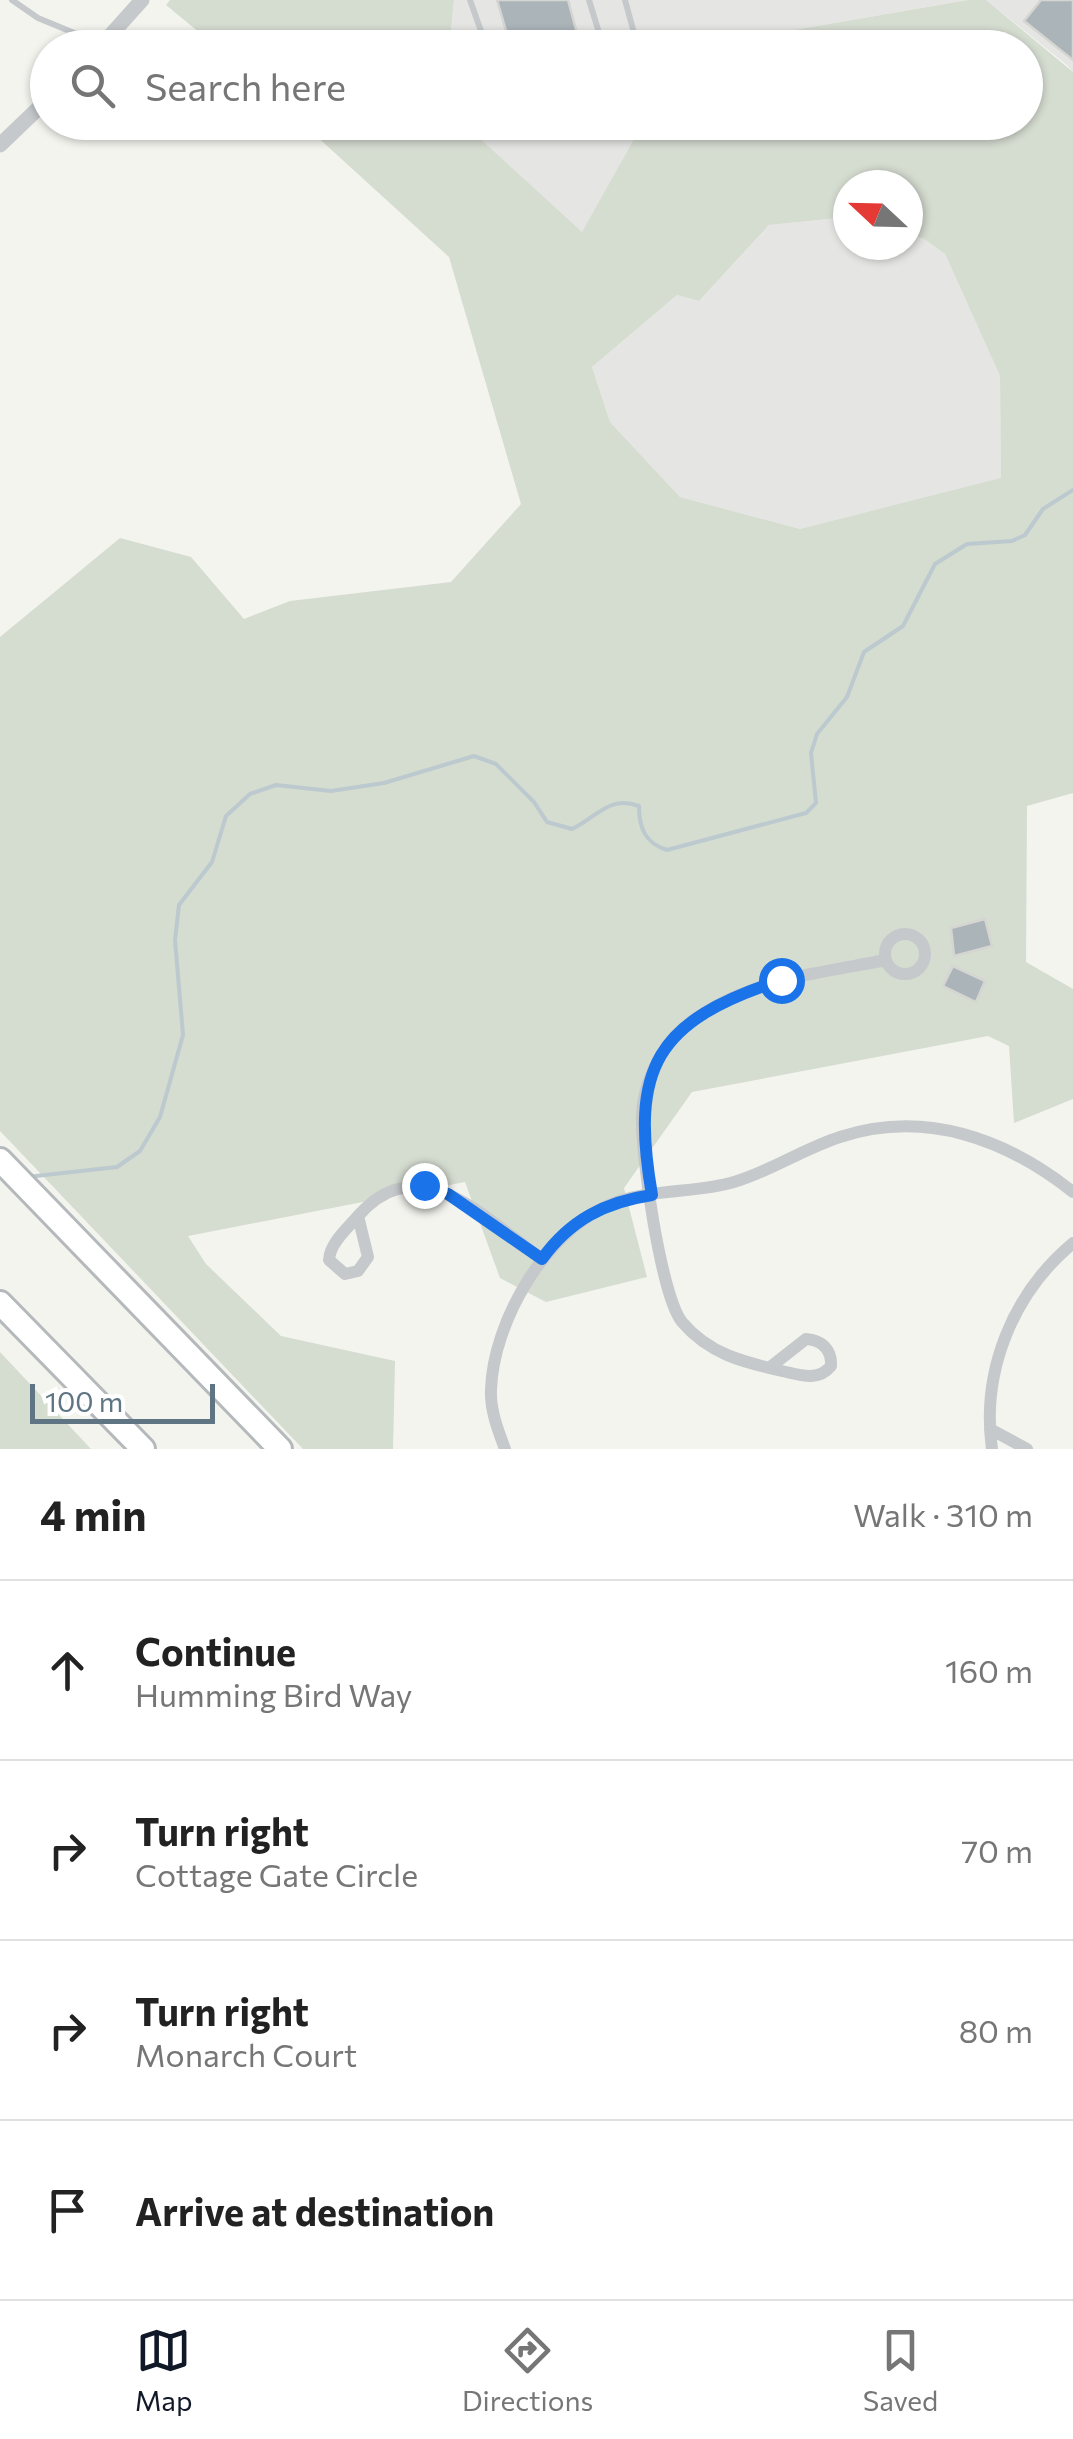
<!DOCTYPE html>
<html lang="en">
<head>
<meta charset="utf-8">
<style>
  :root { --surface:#fff; --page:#f6f6f6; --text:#222; --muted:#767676; --line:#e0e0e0; --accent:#111827 }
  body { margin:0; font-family:Commissioner,sans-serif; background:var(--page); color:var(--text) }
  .compass { position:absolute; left:833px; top:170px; width:90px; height:90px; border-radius:50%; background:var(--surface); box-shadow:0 2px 8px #0004; rotate:292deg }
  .scale { position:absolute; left:30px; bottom:25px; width:185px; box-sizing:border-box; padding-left:10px; border:5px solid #607584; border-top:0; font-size:28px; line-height:35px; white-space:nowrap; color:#607584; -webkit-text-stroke:8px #fff; paint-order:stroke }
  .stop { position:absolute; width:30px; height:30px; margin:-22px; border:8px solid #1a73e8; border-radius:50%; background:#fff }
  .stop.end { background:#1a73e8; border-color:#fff; box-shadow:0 2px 10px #0008 }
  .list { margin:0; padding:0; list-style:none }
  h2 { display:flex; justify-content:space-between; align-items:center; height:130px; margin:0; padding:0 40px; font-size:42px }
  h2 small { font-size:32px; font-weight:400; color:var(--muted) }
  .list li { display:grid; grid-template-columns:65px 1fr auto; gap:30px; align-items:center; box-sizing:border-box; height:180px; padding:0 40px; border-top:2px solid var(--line) }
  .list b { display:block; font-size:38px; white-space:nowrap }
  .list p { margin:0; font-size:32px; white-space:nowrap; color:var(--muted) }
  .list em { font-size:32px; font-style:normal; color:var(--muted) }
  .icon { flex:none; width:55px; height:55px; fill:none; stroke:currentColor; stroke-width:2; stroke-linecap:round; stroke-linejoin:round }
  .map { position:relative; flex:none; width:1073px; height:1449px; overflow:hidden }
  .search { position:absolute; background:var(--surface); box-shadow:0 2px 8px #0004; left:30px; right:30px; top:30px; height:110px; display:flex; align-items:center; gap:25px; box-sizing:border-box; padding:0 35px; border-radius:55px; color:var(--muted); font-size:38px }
  .sheet { height:850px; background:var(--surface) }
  nav { display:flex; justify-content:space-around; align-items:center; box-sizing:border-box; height:140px; border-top:2px solid var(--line); background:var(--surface); font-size:28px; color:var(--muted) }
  nav a { display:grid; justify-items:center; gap:5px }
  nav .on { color:var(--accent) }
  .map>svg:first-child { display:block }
  .built { fill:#e5e6e3 }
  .green { fill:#d5dcd0; fill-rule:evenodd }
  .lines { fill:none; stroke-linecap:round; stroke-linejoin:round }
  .stream { stroke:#bcc9ce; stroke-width:4 }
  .building { fill:#abb4b9; stroke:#d5d5d2; stroke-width:2.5 }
  .motorway-casing { stroke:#b5b9bc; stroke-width:28 }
  .service { stroke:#c6c9cc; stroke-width:6 }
  .minor { stroke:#c6c9cc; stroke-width:12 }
  .tertiary { stroke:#c6c9cc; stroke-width:15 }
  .motorway { stroke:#fff; stroke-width:22 }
  .route { stroke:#1a73e8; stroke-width:12 }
</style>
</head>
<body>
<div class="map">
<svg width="1073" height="1449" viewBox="0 0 1073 1449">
  <rect width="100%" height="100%" fill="#f4f4ef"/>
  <path class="built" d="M454,0H968L736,40L724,47L449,48Z
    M986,0H1073V72L1067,65Z
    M463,123H643L582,233Z
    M848,217V245H908V234L924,239L945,254L1000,376L1001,479L800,529L680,497L610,422L592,367L677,295L699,301L769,225Z"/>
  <path class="green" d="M170,0H454L449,48L217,47L166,5Z
    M968,0H986L1073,72V793L1027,806L1026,962L1073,989V1099L1014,1123L1009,1046L988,1036L692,1092L624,1188L647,1277L546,1302L500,1278L465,1182L188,1236L206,1264L281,1336L395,1361L393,1449H303L0,1131V637L120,538L191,557L244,619L290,601L451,582L521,504L449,257L302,123H463L582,232L643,123L1026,122V48L724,47L736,40ZM848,185H908V234L924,239L945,254L1000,376L1001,478L800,529L680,497L610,422L592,367L677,295L699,301L769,225L848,217Z
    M0,1352L91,1449H0Z"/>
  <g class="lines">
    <path class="stream" d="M27,1177L117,1167L140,1151L160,1117L183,1035L175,940L179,905L212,862L226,816L250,794L276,785L331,791L384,783L474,756L496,764L534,802L547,822L572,829C597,817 609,795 639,806C639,828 645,843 667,850L806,813L816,803L811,753L817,734L847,697L864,652L903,626L935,564L967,544L1012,541L1025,535L1043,509L1073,490"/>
  </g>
  <path class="building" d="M497,0H568L581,48H511Z
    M1041,0H1073V60L1024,21Z
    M985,919L992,946L954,956L951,928Z
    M953,966L985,981L976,1002L943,986Z"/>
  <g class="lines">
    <g class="motorway-casing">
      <path id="motorway" d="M0,1160L280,1449
        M0,1303L143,1449"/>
    </g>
    <path class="service" d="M12,0L38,18L101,44
      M470,0L487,48
      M589,0L600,36L611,43L623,42L634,33L625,0"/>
    <path class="minor" d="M885 954a20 20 0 1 1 40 0a20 20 0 1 1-40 0Z
      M358,1216L368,1257L358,1271L345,1274L329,1260C330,1243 347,1229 358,1216C420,1145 486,1220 542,1259
      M769,1368L806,1339C822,1340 832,1350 831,1366C818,1382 800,1375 782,1371C743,1362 709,1354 682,1322C661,1296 640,1150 642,1114C643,1086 659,1051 679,1032C736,981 814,974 886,960
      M990,1429L1027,1449
      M505,1449C498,1430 490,1410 491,1390C493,1322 545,1233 607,1206C647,1188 694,1194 734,1182C771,1171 803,1149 840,1137C925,1109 1006,1139 1073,1192
      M992,1449C981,1371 1013,1293 1073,1243"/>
    <path class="tertiary" d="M99,48L142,0
      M0,145L48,99"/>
    <use href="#motorway" class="motorway"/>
  </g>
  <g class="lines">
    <path class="route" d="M424,1185L448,1194L542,1259C570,1220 605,1202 652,1195C630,1068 655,1021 781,980"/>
  </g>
</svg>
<svg class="compass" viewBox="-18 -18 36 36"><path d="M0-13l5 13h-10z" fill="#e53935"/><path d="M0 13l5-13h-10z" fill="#767676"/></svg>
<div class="scale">100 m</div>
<div class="stop" style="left:781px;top:980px"></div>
<div class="stop end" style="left:424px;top:1185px"></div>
<div class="search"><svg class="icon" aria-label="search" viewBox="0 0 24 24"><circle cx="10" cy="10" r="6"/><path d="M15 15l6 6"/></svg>Search here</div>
</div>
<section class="sheet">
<h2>4 min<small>Walk · 310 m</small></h2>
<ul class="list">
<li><svg class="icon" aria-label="ahead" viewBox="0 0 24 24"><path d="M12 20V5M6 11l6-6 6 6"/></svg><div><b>Continue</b><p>Humming Bird Way</p></div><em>160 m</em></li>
<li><svg class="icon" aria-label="right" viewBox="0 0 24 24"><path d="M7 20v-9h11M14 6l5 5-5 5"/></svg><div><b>Turn right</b><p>Cottage Gate Circle</p></div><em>70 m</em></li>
<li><svg class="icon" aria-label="right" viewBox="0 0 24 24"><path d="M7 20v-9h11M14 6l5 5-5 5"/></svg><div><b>Turn right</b><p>Monarch Court</p></div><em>80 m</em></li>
<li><svg class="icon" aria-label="arrive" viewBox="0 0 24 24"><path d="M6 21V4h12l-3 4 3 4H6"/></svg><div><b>Arrive at destination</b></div></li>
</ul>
</section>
<nav>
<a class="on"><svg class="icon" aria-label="map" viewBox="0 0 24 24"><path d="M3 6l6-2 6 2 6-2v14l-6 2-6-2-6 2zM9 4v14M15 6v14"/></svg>Map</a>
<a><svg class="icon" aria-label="directions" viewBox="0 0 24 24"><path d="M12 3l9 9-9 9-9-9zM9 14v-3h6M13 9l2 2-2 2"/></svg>Directions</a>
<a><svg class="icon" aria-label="saved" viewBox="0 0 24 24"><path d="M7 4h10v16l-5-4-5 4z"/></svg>Saved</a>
</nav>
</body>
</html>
